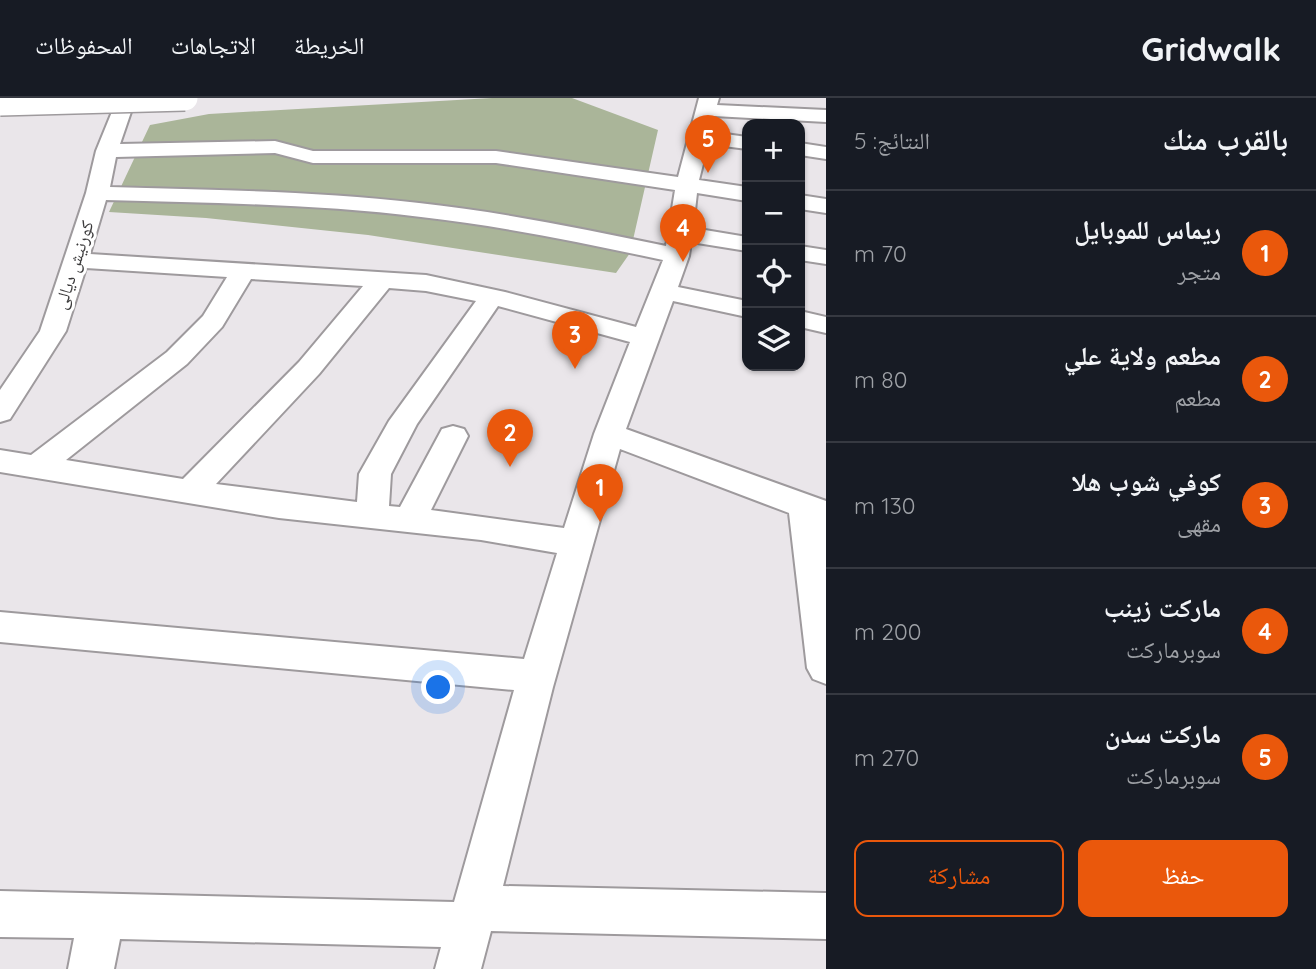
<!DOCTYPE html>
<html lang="ar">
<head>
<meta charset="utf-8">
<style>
  :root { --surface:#171b24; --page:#242831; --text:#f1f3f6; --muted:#9ea1a6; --line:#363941; --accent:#ea580c }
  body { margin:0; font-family:Quicksand,"Noto Naskh Arabic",sans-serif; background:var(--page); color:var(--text); direction:rtl }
  .controls { position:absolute; right:21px; top:21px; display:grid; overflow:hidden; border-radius:14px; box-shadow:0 2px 5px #0004 }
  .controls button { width:63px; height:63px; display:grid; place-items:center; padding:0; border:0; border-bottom:2px solid var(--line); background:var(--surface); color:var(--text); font:35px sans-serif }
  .you { position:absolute; left:439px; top:590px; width:24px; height:24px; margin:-18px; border:5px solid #fff; border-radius:50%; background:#1a73e8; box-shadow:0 0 0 10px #1a73e833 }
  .badge { display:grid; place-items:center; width:46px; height:46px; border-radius:50%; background:var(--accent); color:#fff; font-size:23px; font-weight:700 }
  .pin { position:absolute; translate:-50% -58px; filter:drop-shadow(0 2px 4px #0008) }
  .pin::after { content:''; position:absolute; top:37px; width:24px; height:21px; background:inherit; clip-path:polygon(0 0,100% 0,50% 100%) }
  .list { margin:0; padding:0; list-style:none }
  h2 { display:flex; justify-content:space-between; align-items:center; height:91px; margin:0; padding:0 28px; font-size:30px }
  h2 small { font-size:23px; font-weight:400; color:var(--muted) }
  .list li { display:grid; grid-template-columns:46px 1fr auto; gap:21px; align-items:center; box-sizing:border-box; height:126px; padding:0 28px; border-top:2px solid var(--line) }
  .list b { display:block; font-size:26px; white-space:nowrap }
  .list p { margin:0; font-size:23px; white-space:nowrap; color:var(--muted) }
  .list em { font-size:23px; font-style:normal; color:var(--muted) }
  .actions { display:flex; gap:14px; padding:21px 28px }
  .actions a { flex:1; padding:16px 0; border:2px solid var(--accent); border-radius:14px; text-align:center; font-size:24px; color:var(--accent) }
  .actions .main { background:var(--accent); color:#fff }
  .icon { flex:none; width:38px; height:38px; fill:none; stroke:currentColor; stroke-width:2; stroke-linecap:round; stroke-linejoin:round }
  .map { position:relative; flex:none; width:826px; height:871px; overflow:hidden; direction:ltr }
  header { display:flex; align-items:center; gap:42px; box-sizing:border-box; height:98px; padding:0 35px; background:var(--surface); border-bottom:2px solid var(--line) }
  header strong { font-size:33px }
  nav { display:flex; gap:38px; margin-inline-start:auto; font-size:24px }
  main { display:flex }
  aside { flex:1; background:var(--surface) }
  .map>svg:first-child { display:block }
  .forest { fill:#aab599 }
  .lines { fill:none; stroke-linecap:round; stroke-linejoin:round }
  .minor-casing { stroke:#9e9a9d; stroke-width:4 }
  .minor { fill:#fff; fill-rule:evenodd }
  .major-bridge-casing { stroke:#9e9a9d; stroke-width:28; stroke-linecap:butt }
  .major-bridge { stroke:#fff; stroke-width:25 }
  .labels { text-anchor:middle; stroke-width:6; stroke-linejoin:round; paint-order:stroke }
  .far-street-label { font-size:18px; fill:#3c3b3c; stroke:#fff }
</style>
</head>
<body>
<header>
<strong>Gridwalk</strong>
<nav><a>الخريطة</a><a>الاتجاهات</a><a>المحفوظات</a></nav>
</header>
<main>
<aside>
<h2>بالقرب منك<small>النتائج: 5</small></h2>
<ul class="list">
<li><span class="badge">1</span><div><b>ريماس للموبايل</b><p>متجر</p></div><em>70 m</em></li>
<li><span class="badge">2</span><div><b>مطعم ولاية علي</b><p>مطعم</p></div><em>80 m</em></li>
<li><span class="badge">3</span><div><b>كوفي شوب هلا</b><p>مقهى</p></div><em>130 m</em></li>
<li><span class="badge">4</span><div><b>ماركت زينب</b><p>سوبرماركت</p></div><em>200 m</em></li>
<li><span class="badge">5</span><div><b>ماركت سدن</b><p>سوبرماركت</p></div><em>270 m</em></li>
</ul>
<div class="actions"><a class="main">حفظ</a><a>مشاركة</a></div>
</aside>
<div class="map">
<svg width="826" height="871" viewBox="0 0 826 871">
  <rect width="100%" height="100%" fill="#eae6ea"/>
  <path class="forest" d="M492,0H572L658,32L630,155L616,175L368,137L206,120L109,114L150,27L209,16Z"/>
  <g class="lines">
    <g class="minor-casing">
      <path id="minor" d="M699,0H719L717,7L826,12V24L714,18L711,34L747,39V51L708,46L699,82L747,89V103L697,95L693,130L747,139V153L691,144L689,158L678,189L747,203V219L673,203L626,331L826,403V586L813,581L807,570L789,415L620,351L553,589L503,788L826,795V841L491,833L481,871H435L441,849L120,841L114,871H68L74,840L0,839V793L454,804L514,592L0,544V514L524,561L557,455L481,442L279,420L0,374V352L31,357L167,254L203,218L227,179L86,170L66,233L10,321L0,324V292L40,233L86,95L96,53L116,4H130L133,8L120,46L275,43L313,53H496L678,79ZM275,55L313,65H496L675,92L666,148C584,131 502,114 419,105C316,93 213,92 110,89L116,59ZM106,102C211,105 317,106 421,119C502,128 583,145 663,162L636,229L505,194L426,177L90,156ZM251,181L363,188L299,264L183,381L66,362L187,266L222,229ZM389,190L426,193L476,203L389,323L359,376L357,404L216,386L319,276ZM498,208L630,244L594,336L564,430L431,412L468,338L464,331L453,328L442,331L400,409L389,408L391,376L417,326Z
        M800,45L826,49V61L800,57Z
        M800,97L826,101V115L800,111Z
        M800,148L826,152V166L800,162Z
        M800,213L826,219V235L800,229Z"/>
    </g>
    <use href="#minor" class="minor"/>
    <g class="major-bridge-casing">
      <path id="major-bridge" d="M0,5L185,0"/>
    </g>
    <use href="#major-bridge" class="major-bridge"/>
  </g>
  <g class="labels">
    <g class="far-street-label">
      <text transform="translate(74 167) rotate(-72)" y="6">كورنيش ديالى</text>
    </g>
  </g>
</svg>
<div class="controls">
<button>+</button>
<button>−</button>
<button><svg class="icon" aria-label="locate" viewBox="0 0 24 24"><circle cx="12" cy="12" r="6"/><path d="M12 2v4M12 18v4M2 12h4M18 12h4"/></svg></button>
<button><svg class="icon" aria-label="layers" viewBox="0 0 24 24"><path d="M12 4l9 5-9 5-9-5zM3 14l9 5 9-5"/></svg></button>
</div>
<div class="you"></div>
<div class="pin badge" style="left:600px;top:424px">1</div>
<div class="pin badge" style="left:510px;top:369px">2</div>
<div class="pin badge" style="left:575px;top:271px">3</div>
<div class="pin badge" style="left:683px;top:164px">4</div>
<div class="pin badge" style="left:708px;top:75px">5</div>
</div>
</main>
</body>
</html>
